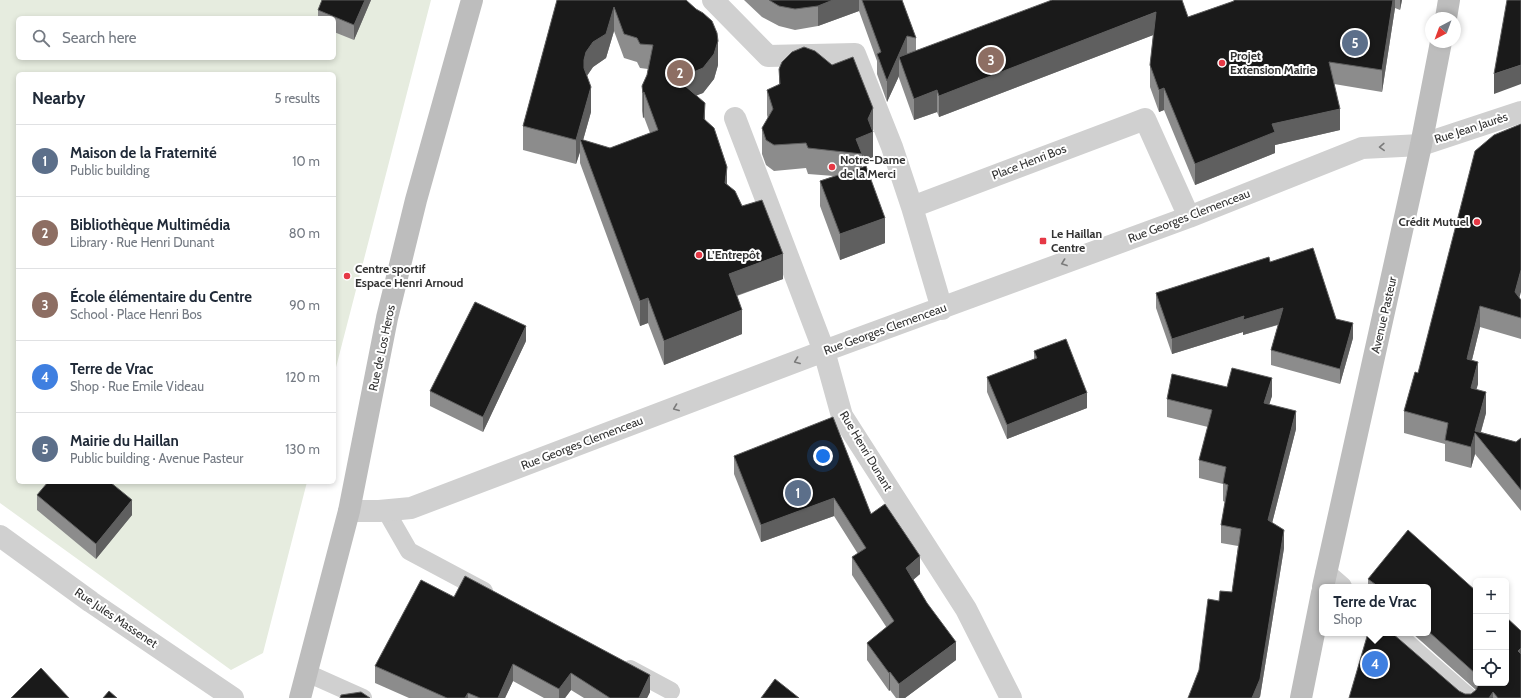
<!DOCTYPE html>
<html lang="en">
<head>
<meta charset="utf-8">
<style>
  :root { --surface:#fff; --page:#f6f6f7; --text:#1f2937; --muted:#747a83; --line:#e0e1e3; --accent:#d93025 }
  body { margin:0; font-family:Cabin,sans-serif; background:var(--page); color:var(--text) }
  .controls { position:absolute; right:12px; bottom:12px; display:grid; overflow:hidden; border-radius:6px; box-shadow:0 2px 6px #0003 }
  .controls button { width:36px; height:36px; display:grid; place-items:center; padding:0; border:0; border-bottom:1px solid var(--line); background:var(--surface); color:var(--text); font:20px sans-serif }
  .compass { position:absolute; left:1425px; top:12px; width:36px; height:36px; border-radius:50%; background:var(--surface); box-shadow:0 2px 6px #0003; rotate:221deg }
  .you { position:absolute; left:823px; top:456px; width:14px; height:14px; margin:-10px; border:3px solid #fff; border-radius:50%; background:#1a73e8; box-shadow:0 0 0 6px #1a73e833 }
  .badge { display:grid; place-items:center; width:26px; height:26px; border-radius:50%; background:var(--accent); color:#fff; font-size:13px; font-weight:700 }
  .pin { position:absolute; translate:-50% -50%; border:2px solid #fff; box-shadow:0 1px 4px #0006 }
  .popup { position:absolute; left:1319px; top:584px; width:112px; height:52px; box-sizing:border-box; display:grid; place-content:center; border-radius:6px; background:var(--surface); filter:drop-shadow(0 1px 3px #0005); font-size:13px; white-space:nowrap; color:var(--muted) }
  .popup b { font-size:15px; color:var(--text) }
  .popup::after { content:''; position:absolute; left:50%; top:100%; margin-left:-8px; border:8px solid transparent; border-top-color:var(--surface) }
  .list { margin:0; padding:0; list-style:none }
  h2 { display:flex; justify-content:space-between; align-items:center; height:52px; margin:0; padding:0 16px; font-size:17px }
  h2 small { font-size:13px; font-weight:400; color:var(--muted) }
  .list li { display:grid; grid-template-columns:26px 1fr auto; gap:12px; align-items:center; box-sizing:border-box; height:72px; padding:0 16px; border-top:1px solid var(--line) }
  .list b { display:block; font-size:15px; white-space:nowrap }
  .list p { margin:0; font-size:13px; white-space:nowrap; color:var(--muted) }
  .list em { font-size:13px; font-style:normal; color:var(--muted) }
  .icon { flex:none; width:22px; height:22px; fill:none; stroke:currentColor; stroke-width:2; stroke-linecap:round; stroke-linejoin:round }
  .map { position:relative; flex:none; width:1521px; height:698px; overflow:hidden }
  .search { position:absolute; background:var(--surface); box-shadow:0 2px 6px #0003; left:16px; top:16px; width:320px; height:44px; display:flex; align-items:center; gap:10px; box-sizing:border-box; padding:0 14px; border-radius:6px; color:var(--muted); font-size:15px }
  .panel { position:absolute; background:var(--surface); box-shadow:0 2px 6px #0003; left:16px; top:72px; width:320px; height:412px; border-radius:6px }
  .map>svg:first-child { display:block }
  .green { fill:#e6ecdf; fill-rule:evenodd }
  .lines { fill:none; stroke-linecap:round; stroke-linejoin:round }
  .lane { stroke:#d0d0d0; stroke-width:18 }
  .street { stroke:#d0d0d0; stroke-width:22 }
  .secondary { stroke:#bdbdbd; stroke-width:22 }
  .wall { fill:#8c8c8c; fill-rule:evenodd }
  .shaded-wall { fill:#5f5f5f }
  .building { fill:#1a1a1a; stroke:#5f5f5f }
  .oneway { stroke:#7a7a7a }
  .poi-dot { fill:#e63946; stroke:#fff; stroke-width:1.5 }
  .labels { text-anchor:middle; stroke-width:4; stroke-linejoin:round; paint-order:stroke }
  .poi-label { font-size:12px; font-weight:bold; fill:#333; stroke:#fff; text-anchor:start }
  .street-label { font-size:12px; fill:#333; stroke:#fff }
</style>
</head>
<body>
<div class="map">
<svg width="1521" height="698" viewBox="0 0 1521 698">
  <rect width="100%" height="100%" fill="#fff"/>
  <path class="green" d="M0,0H431L334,375V74H18V482H307L263,653L231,670L0,503ZM18,18H334V58H18Z"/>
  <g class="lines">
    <path class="lane" d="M386,511L409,551L484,591
      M630,669L671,691
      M307,673L363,698"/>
    <path class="street" d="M713,0L768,56L855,54L892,147L912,207
      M735,118L824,351L842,416L966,609L1011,698
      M942,309L912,207L1132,124L1145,119L1189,217
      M349,511H379L411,508L824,351L1189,217L1362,148L1421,145L1521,112
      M0,536L91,602L233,698
      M1326,574L1341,587
      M1393,633L1467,698"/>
    <path class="secondary" d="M1446,18L1449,0
      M1323,587L1421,145L1441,42
      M300,698L349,511L387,318L416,200L472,0
      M1301,698L1322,593"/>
  </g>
  <path class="wall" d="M322,0H371L354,40L334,32V18H318V10Z
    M557,0H686L718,65L714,79L703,93L697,95L727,184L742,206L783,279L737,296L742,334L664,365L648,323L640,326L580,163V152L576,164L523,150V126ZM614,31L624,58L637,62L640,68L648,69L647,75L642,86V111L643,118L644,117L650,133L610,148L583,140L591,112L587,76L593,67L606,58Z
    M744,0H902L916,38V50L1188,17L1234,1V0H1402L1400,10L1395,8L1382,92L1334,84L1340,130L1275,145V153L1195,185L1164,110L1159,112L1150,87V65L1153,35L939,117L937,112L914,120L899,78V76L887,102L877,74V61L859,11L818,26L795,30L779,26L762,17Z
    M779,69L873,108V157L862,162V167L885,243L840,260L820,206V181L834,176L808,174L806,168L774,171L766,165L762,154V128L768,119L767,115V90L779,85Z
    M1521,124L1519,298L1521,300V339L1480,327L1472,360L1478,384L1476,389L1486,413L1481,432L1516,442L1521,438V511L1475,454L1471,468L1445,461V444L1404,433V411L1418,373Z
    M1270,262L1336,319L1353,338L1340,384L1271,365V350L1278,325L1243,335V332L1172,354L1156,308V293Z
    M526,341L483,432L430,406V391Z
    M1034,351L1087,408L1007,439L987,392V377L1034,359Z
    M1227,387L1272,396L1269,404L1296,429L1272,523L1284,548L1260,697L1199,670L1219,601L1232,592L1238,546L1221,543V525L1225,502L1223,501V484L1199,478V460L1208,427L1167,417V399Z
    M734,456L871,514L920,574L913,580L956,660L905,698H896L890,690L889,691L867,660V643L887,628L852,575V557L858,554L834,516L761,542L734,474Z
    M37,495L132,515L96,559L37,510Z
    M1368,579L1476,591V683H1506L1521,698H1349L1459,691L1465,694H1471L1476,690L1412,633H1428V587H1368Z
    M454,597L650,692L647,698H584L571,690L565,698H544L513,681L505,698H409L375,683V666Z"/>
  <path class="shaded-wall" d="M365,0H371L354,40V25Z
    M833,0H859V11L818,26V6Z
    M1393,0H1395V8L1382,92V70Z
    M1400,0H1402L1400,10Z
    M614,7V31L606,58L593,67L586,77L584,85V60L586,52Z
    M1156,12V34L939,117V96Z
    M907,36V57H899V76L887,102V81Z
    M718,41V65L714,79L703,93L677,103V79Z
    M1521,65V84L1494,94V74Z
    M591,87V112L582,144L580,139V152L576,164V140Z
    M1164,88V110L1159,112V90Z
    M937,90V112L914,120V99Z
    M644,92V117L643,118V93Z
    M705,103V127L704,119Z
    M873,108V157L862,162V154L856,139L868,119Z
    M1340,109V130L1275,145V153L1195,185V164L1272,124Z
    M727,167V192L725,183Z
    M885,218V243L840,260V234Z
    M783,254V279L729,298V274Z
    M1521,270V292L1515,314V292Z
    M648,298V323L640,326V301Z
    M1480,306V327L1467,380V359Z
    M1283,308V323L1243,335V332L1172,354V339L1244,316Z
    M742,310V334L664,365V341Z
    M1353,323V338L1340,384V369Z
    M526,326V341L483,432V417Z
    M1478,362V384L1471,409V388Z
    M1272,378V396L1264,421V403Z
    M1486,392V413L1479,438L1475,431Z
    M1087,393V408L1007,439V425Z
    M1296,411V429L1268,539V520Z
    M1475,433V454L1471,468V447Z
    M834,498V516L761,542V525Z
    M132,500V515L96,559V544Z
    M1284,530V548L1260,697L1259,698H1252Z
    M920,556V574L906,586V568Z
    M956,642V660L905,698H899V684Z
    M1521,648V664L1518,651Z
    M513,664V681L505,698H498Z
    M890,672V690L889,691V673Z
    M571,673V690L565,698H559V689Z
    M650,675V692L647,698H639Z
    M1493,692V698H1489Z
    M468,693V698H465Z"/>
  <path class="building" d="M322,0H365L354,25L318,10Z
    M557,0H686L696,9L703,13L712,21L717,33L718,41L714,54L703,68L677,79L705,103L704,119L714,128L727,167L725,183L735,191L742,206L762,200L783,254L729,274L742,310L664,341L648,298L640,301L580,139L610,148L658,130L644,92L643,93L642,86L647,75L653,45L640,44L637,38L624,34L614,7L606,34L593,42L586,52L584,60V68L591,87L576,140L523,126Z
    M769,0H833L818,6L795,9L779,6Z
    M862,0H902L916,38L907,36L887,81L877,54L881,52Z
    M1052,0H1182L1188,17L1234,1V0H1393L1382,70L1329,62L1340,109L1272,124L1275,132L1195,164L1164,88L1159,90L1150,65L1156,12L939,96L937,90L914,99L899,57Z
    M1507,0H1521V65L1494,74Z
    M804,47L815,51L832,65L853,57L873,108L868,119L873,132L856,139L862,154L808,148L806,143L774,145L766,140L762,128L773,109L767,90L780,84L779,69L782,62L792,52Z
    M1521,124V270L1515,292L1521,300V318L1480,306L1467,359L1478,362L1471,388L1486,392L1475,431L1516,442L1521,438V490L1475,433L1471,447L1445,440L1448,423L1404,411L1415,372L1418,373L1475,151L1494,135Z
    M866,166L885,218L840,234L820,181Z
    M1313,248L1336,319L1353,323L1340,369L1271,350L1283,308L1243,320L1244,316L1172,339L1156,293L1269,257L1270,262Z
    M475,302L526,326L483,417L430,391Z
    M1066,339L1087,393L1007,425L987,377L1037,358L1034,351Z
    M1232,368L1272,378L1264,403L1296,411L1268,520L1284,530L1260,679L1252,698H1188L1199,670L1208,599L1219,601L1220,591L1232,592L1241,529L1221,525L1228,485L1223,483L1226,467L1199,460L1212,410L1167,399L1172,374L1227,387Z
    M833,417L871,514L885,504L920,556L906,568L927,603L956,642L899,684L890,672L889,673L867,643L894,621L852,557L866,548L834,498L761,525L734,456Z
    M48,482H110L132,500L96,544L37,495Z
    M1408,530L1476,591V674L1428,631V587H1379L1368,579Z
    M465,576L650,675L639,698H610L571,673L559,689L513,664L498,698H480L468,693L465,698H447L375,666L421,580L454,597Z
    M1506,617L1521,631V648L1518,651L1521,654V698H1498L1493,692L1489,698H1349L1368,633H1392L1459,691L1465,694H1471L1476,690L1479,683H1506Z
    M41,668L69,698H11Z
    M775,679L799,698H761Z
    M109,691L117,698H103Z
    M361,692L370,698H340L341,695Z"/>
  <defs><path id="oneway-chevron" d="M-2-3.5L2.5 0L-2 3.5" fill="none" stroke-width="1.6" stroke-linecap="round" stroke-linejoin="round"/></defs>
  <g class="oneway">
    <use href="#oneway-chevron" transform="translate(1382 147) rotate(178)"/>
    <use href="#oneway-chevron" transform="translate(1064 263) rotate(160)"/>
    <use href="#oneway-chevron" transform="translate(797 361) rotate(159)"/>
    <use href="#oneway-chevron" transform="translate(676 408) rotate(159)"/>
  </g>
  <g class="poi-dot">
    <circle cx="1222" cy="63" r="4"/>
    <circle cx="832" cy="167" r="4"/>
    <circle cx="1477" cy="222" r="4"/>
    <rect x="1039" y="237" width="8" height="8" rx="2"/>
    <circle cx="699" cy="255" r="4"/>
    <circle cx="347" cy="276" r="4"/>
  </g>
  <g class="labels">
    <g class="poi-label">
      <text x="1230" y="60">Projet<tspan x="1230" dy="14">Extension Mairie</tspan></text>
      <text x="840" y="164">Notre-Dame<tspan x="840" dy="14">de la Merci</tspan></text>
      <text x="1469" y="226" text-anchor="end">Crédit Mutuel</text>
      <text x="1051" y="238">Le Haillan<tspan x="1051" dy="14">Centre</tspan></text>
      <text x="707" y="259">L’Entrepôt</text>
      <text x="355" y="273">Centre sportif<tspan x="355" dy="14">Espace Henri Arnoud</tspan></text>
    </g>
    <g class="street-label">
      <text transform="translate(1471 128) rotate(-18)" y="4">Rue Jean Jaurès</text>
      <text transform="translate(1029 162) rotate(-21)" y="4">Place Henri Bos</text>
      <text transform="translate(1189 216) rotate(-21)" y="4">Rue Georges Clemenceau</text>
      <text transform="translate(1384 315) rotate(-77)" y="4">Avenue Pasteur</text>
      <text transform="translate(885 329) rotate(-20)" y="4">Rue Georges Clemenceau</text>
      <text transform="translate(382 348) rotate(-78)" y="4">Rue de Los Heros</text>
      <text transform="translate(582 443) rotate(-21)" y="4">Rue Georges Clemenceau</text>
      <text transform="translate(866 451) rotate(59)" y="4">Rue Henri Dunant</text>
      <text transform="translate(116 618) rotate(34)" y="4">Rue Jules Massenet</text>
    </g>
  </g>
</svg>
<div class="controls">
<button>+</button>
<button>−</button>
<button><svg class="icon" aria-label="locate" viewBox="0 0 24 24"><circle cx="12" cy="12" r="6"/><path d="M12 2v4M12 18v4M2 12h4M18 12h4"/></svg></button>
</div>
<svg class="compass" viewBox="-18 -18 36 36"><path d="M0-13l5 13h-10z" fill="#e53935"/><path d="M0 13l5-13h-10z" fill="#747a83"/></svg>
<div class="you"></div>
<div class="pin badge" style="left:798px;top:493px;background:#5c6f8a">1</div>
<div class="pin badge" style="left:680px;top:73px;background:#8d6e63">2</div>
<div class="pin badge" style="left:991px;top:60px;background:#8d6e63">3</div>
<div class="pin badge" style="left:1375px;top:664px;background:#3f7fe0">4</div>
<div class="popup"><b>Terre de Vrac</b>Shop</div>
<div class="pin badge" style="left:1355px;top:43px;background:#5c6f8a">5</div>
<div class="search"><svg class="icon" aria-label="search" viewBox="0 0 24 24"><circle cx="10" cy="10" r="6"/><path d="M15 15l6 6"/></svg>Search here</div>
<section class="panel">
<h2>Nearby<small>5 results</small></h2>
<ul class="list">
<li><span class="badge" style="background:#5c6f8a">1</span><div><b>Maison de la Fraternité</b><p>Public building</p></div><em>10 m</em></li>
<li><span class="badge" style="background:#8d6e63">2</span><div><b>Bibliothèque Multimédia</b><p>Library · Rue Henri Dunant</p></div><em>80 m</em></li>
<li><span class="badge" style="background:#8d6e63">3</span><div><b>École élémentaire du Centre</b><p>School · Place Henri Bos</p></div><em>90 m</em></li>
<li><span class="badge" style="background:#3f7fe0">4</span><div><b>Terre de Vrac</b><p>Shop · Rue Emile Videau</p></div><em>120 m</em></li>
<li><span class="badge" style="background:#5c6f8a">5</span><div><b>Mairie du Haillan</b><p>Public building · Avenue Pasteur</p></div><em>130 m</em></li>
</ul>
</section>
</div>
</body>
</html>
